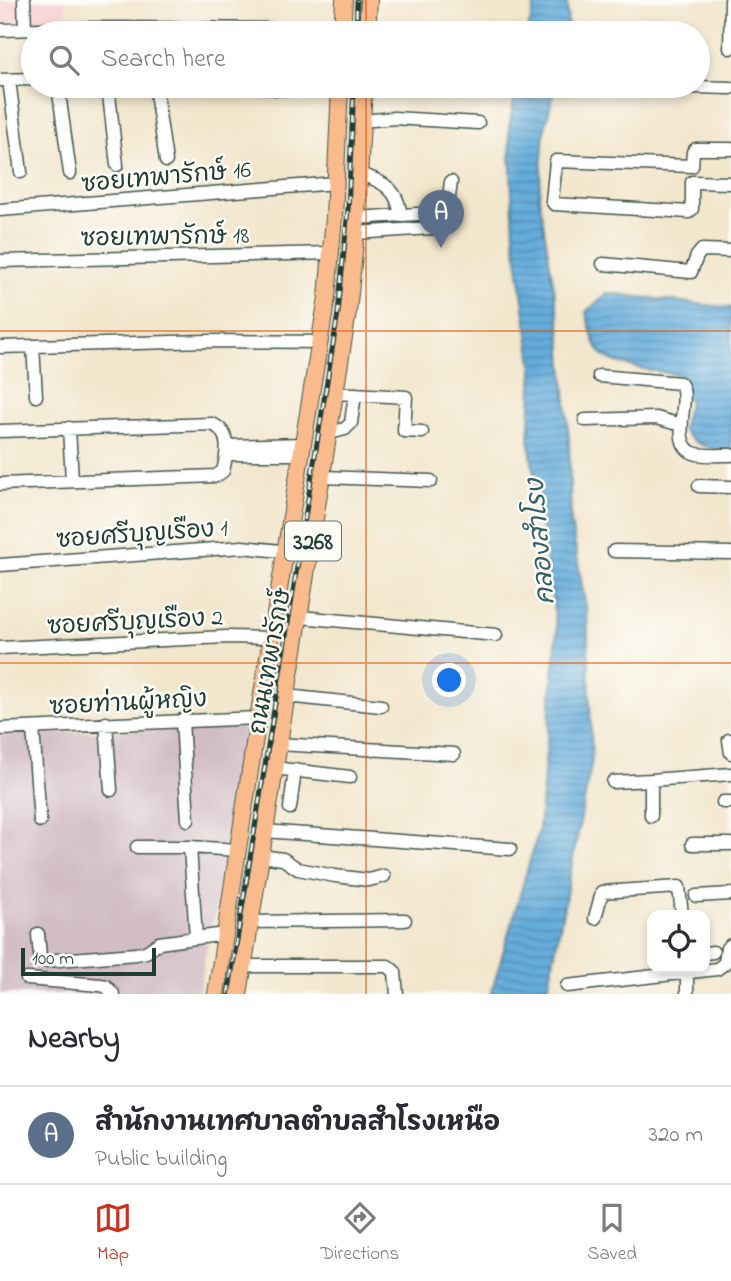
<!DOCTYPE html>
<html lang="en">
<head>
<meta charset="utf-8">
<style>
  :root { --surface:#fff; --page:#f7f7f7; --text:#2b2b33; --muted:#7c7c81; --line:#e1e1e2; --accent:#c8321e }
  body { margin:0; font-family:"Indie Flower","Playpen Sans Thai",sans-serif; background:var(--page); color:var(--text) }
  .controls { position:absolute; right:21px; bottom:21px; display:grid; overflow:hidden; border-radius:14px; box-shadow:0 4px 10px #0003 }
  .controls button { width:63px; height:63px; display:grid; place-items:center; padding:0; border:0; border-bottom:2px solid var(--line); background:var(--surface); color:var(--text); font:35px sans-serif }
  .scale { position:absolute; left:21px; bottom:18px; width:135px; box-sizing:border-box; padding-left:7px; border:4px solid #1f3d34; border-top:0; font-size:19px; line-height:24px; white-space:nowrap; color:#1f3d34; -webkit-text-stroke:5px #fdfcf7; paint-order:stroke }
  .you { position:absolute; left:450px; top:681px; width:24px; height:24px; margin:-18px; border:5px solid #fff; border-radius:50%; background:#1a73e8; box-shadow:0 0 0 10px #1a73e833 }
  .badge { display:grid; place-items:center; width:46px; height:46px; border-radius:50%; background:var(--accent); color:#fff; font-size:23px; font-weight:700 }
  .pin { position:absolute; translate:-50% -58px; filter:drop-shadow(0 2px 4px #0008) }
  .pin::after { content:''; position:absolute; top:37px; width:24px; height:21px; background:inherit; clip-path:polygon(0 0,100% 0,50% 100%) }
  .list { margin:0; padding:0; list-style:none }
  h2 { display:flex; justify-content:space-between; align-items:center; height:91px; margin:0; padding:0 28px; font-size:30px }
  h2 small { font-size:23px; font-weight:400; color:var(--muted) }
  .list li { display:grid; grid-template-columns:46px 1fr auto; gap:21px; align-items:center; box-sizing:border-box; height:98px; padding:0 28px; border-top:2px solid var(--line) }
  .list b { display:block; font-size:26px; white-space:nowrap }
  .list p { margin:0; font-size:23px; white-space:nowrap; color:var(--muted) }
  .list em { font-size:23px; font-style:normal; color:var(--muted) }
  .icon { flex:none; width:38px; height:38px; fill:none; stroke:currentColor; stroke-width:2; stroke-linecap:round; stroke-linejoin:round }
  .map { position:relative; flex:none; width:731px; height:994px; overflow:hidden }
  .search { position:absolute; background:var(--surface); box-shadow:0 4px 10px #0003; left:21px; right:21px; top:21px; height:77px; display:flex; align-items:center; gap:18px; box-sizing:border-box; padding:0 24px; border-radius:38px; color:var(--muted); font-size:26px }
  .sheet { height:189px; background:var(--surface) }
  nav { display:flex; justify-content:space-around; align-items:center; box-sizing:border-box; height:98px; border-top:2px solid var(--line); background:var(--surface); font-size:19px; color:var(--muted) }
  nav a { display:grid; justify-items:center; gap:4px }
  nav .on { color:var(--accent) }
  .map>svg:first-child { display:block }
  .built { fill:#f7cfd0 }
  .industrial { fill:#d2bdc5 }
  .water { fill:url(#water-rules); stroke:#427588; stroke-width:2 }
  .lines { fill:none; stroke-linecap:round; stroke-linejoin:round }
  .minor-casing { stroke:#3f564b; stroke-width:15 }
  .major-casing { stroke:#3f564b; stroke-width:18 }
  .minor { stroke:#fff; stroke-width:12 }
  .major { stroke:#fabb8c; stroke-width:16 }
  .rail-casing { stroke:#1f3d34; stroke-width:5 }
  .rail { stroke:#fdfcf7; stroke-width:2.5; stroke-dasharray:8; stroke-linecap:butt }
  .grid { fill:none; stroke:#de580e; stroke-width:2; stroke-opacity:0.55 }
  .labels { text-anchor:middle; stroke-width:5; stroke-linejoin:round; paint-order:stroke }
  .shield { fill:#fdfcf7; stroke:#62766e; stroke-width:2 }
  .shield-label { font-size:23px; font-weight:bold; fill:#1f3d34 }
  .street-label { font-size:24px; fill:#1f3d34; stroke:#fdfcf7 }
  .water-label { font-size:26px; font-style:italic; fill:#345f66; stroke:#fdfcf7 }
</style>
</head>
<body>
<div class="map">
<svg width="731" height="994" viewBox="0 0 731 994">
  <defs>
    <pattern id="water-rules" width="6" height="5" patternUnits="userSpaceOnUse" patternTransform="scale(1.75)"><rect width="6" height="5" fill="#65addc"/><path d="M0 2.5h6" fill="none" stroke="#538eb3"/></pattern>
  </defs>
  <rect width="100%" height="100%" fill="#fdfcf7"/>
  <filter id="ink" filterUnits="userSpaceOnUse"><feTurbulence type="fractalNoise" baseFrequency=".0143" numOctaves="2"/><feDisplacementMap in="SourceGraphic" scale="14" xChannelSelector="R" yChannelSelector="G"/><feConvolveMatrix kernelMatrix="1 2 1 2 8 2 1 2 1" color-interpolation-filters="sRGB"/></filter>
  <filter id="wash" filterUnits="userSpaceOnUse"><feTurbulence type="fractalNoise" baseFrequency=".00686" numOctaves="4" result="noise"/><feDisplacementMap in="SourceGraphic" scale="28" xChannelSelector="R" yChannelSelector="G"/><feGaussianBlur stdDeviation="1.57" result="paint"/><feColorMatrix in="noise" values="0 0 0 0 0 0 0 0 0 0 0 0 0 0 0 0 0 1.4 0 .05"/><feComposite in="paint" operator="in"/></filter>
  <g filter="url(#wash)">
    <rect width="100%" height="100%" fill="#f2e6cc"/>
    <path class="built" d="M0,0H66V28L0,30Z"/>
    <path class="industrial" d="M246,727L231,851L205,956L199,994H0V734Z"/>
    <path class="water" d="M536,0H567L568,33H527Z
      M517,86H555L544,133L539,198L560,325L569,440L571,523L587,613L592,760L547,994H491L539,829L557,631L529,440L533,370L514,237L509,127Z
      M607,293L731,308V450C711,450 694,446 682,429L689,403L682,376C664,372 613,366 602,354C592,343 590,325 586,312Z"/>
  </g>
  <g filter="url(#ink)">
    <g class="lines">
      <g class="minor-casing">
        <path id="minor" d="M24,0L25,29
          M0,30L82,28L343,29
          M730,48L731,0
          M0,80L33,79
          M9,80L21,172
          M58,86L70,173
          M108,86L117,165
          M155,86L166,161
          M255,86L278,89H340
          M654,86L731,88
          M362,121L394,118L478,123
          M731,149H696L693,152L692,166L556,161L552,201L554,204L689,212L692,209V182L731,183
          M359,174C381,180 400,190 400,216
          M0,210L336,183
          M357,218L447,212L451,182
          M356,233L446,227
          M0,261L332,253
          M603,264L691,272L697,256L702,250L731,251
          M33,346L36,396
          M0,347L206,341L321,342
          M599,376L680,383C693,397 666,447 697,454C707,456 720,455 731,455
          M336,393L406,397L404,431L422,432
          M585,420L656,418L681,425
          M69,428L72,480
          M0,431L212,424C232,432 227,455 223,471L216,476L0,484
          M330,433L345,429L351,423L355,394
          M228,446L304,444
          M228,454H302
          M323,477L431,481
          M699,486L731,487
          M614,551L731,553
          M0,565L242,547L311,554
          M300,617L496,635
          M0,648L226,637L272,638
          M286,696L381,706
          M182,720L188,820
          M106,723L111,790
          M33,728L40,821
          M0,729L258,718
          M729,740L731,753
          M278,744L454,754
          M274,768L350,777
          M613,782L651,780
          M723,802H731
          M290,808L295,770
          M651,816V780L731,774
          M264,831L510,849
          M692,844H731
          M137,847H190L238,850
          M190,847L196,938
          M260,856L283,859L298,869L335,876L369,880L384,876
          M696,896L731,894
          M595,918L602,892L679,887L682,915
          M249,922L405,920
          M38,934L40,956L45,961L136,954L146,952L159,943L225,934
          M705,953L713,952
          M243,966H388L395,972L397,994
          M27,979L100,985L106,986L113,994
          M567,986L717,969L725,963L727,948L731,945
          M687,994V968"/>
      </g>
      <g class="major-casing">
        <path id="major" d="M342,33L344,0
          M367,33L369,0
          M216,994L258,718L327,297L334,217L340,86
          M239,994L348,312L356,233L364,86"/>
      </g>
      <use href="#minor" class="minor"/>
      <use href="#major" class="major"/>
      <g class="rail-casing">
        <path id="rail" d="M356,33L357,0
          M228,994L338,313L348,209L354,86"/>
      </g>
      <use href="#rail" class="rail"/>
    </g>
  </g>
  <path class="grid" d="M366,0V33M366,86V994M0,331H731M0,663H731"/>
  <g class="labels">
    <rect class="shield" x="285" y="521.5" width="56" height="39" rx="5"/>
    <g class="shield-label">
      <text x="313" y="549">3268</text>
    </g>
    <g class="street-label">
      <text transform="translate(166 176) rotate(-5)" y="8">ซอยเทพารักษ์ 16</text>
      <text transform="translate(165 236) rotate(-1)" y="8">ซอยเทพารักษ์ 18</text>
      <text transform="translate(142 533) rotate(-4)" y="8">ซอยศรีบุญเรือง 1</text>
      <text transform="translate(135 621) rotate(-3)" y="8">ซอยศรีบุญเรือง 2</text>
      <text transform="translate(269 661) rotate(-80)" y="8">ถนนเทพารักษ์</text>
      <text transform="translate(128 702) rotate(-3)" y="8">ซอยท่านผู้หญิง</text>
    </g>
    <g class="water-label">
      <text transform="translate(539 542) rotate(-95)" y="9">คลองสำโรง</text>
    </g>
  </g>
</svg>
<div class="controls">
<button><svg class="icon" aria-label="locate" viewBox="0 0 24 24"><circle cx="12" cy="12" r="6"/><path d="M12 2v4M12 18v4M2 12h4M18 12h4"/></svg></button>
</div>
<div class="scale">100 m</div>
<div class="you"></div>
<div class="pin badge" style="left:441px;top:248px;background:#5c6f8a">A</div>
<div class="search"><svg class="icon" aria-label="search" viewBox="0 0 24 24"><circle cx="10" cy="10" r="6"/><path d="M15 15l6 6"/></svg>Search here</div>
</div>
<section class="sheet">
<h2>Nearby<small></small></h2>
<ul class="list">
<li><span class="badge" style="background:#5c6f8a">A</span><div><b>สำนักงานเทศบาลตำบลสำโรงเหนือ</b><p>Public building</p></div><em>320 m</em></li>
</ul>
</section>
<nav>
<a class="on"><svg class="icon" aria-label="map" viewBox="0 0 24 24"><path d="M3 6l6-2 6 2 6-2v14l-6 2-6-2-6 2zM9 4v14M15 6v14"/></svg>Map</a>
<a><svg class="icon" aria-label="directions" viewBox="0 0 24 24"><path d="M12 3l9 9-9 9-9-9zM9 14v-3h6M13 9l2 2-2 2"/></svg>Directions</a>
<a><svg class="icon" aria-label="saved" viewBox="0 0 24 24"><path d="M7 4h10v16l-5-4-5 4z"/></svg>Saved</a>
</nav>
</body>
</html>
